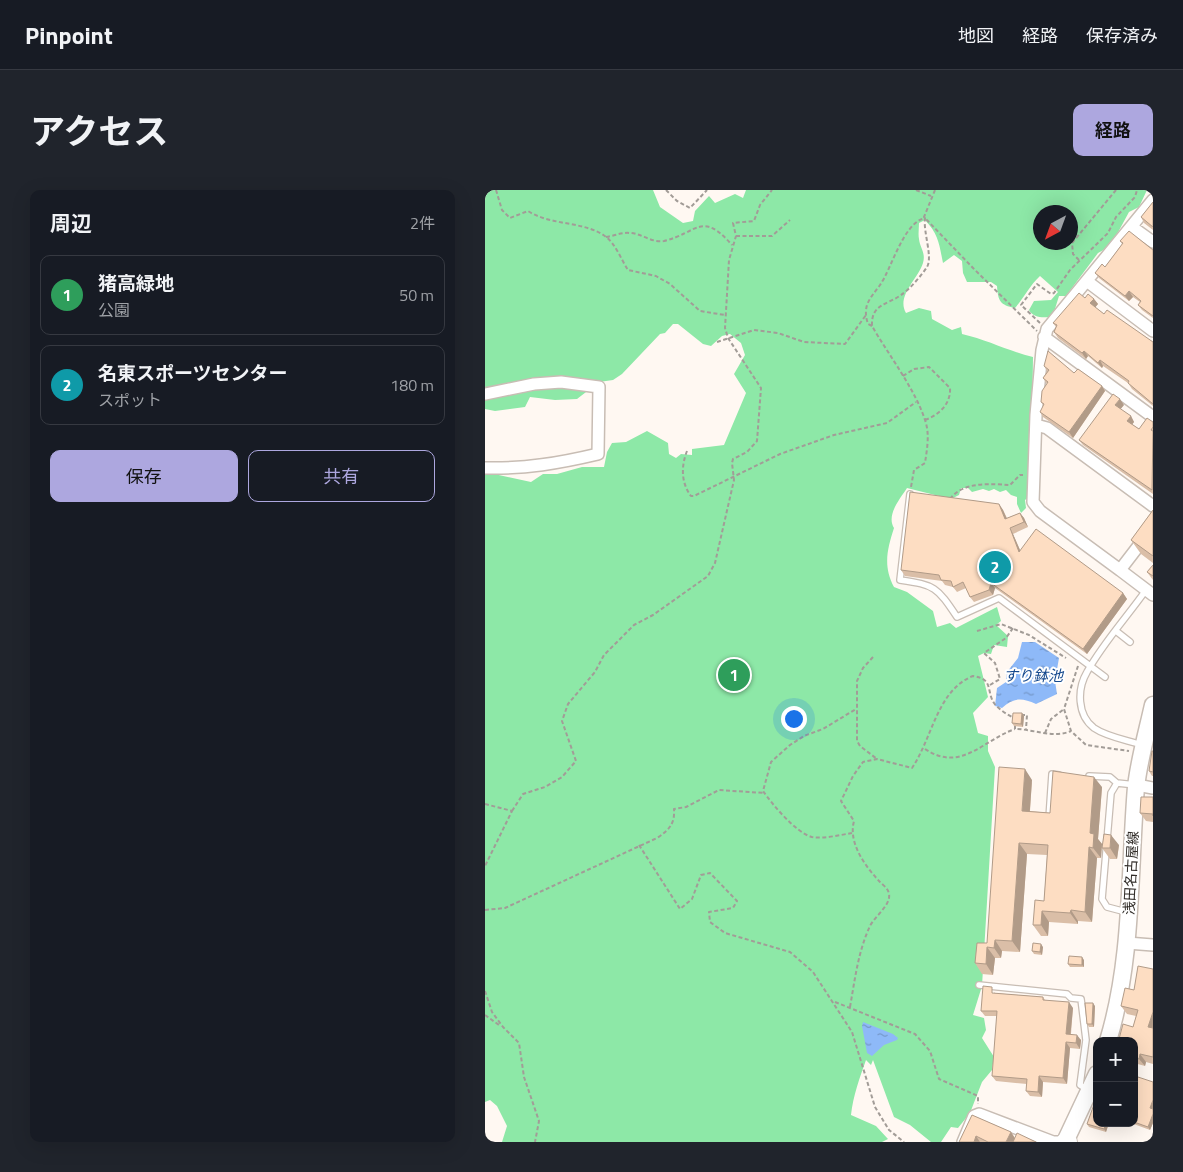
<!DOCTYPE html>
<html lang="ja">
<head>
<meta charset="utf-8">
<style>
  :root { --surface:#171b24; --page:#20242c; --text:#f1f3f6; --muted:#9ea1a6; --line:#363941; --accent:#ada7df }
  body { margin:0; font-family:"Titillium Web","Noto Sans JP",sans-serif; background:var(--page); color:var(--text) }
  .controls { position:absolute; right:15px; bottom:15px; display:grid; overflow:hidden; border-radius:10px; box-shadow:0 5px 20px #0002 }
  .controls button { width:45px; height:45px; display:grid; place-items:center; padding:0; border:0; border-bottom:1px solid var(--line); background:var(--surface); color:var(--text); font:25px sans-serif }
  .compass { position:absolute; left:548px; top:15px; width:45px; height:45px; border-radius:50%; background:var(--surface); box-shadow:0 5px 20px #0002; rotate:221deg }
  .you { position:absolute; left:308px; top:528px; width:18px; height:18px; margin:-12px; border:4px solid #fff; border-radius:50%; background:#1a73e8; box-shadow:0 0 0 8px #1a73e833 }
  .badge { display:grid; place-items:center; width:32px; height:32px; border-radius:50%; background:var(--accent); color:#fff; font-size:16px; font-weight:700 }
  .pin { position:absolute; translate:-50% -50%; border:2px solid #fff; box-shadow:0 1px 5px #0006 }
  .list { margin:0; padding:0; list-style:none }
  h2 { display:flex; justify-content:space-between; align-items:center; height:65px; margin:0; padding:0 20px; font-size:21px }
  h2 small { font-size:16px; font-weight:400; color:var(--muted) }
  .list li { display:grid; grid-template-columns:32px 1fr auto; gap:15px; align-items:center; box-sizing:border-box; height:80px; margin:0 10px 10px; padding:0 10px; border:1px solid var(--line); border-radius:10px }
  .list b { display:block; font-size:19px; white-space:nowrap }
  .list p { margin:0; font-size:16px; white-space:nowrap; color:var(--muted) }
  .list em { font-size:16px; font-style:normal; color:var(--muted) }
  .actions { display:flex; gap:10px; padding:15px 20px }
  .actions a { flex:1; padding:11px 0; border:1px solid var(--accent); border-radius:10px; text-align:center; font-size:18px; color:var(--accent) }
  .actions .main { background:var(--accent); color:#111 }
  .map { position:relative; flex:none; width:668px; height:952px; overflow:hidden; border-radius:10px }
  header { display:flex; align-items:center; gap:30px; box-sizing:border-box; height:70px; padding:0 25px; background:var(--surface); border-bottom:1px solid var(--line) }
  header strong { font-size:24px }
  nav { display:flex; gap:28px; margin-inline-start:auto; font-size:18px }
  .intro { display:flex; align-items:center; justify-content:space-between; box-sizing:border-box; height:120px; padding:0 30px }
  h1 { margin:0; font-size:35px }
  .button { padding:12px 22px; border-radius:10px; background:var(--accent); color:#111; font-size:18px; font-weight:700 }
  main { display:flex; gap:30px; padding:0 30px }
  aside { flex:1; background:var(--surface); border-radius:10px; box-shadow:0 5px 20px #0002 }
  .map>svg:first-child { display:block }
  .green { fill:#8de8a7; fill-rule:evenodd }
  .water { fill:url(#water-ripples) }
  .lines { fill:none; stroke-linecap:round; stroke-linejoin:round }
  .service-casing { stroke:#c8bdb4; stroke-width:8 }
  .minor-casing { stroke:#c8bdb4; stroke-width:14 }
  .secondary-casing { stroke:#c8bdb4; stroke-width:19 }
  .primary-casing { stroke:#c8bdb4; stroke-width:20 }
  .path { stroke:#a29c97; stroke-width:2; stroke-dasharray:4 2.5; stroke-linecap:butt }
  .service { stroke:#fff; stroke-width:5.5 }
  .minor { stroke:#fff; stroke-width:11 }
  .secondary { stroke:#fff; stroke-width:16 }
  .primary { stroke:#fff; stroke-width:18 }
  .wall { fill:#dabea7 }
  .shaded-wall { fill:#b19b88 }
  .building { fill:#fdddc2; stroke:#b19b88 }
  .labels { text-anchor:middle; stroke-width:4; stroke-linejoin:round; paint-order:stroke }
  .street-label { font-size:14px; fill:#2f2b27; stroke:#fff }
  .water-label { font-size:15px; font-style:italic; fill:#174a8e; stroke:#fff }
</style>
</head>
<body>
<header>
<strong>Pinpoint</strong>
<nav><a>地図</a><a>経路</a><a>保存済み</a></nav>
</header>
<div class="intro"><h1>アクセス</h1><a class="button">経路</a></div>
<main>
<aside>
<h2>周辺<small>2件</small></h2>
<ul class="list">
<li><span class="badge" style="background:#2e9e5b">1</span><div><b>猪高緑地</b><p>公園</p></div><em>50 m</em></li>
<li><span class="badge" style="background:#0f9aa8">2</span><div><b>名東スポーツセンター</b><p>スポット</p></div><em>180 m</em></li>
</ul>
<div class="actions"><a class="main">保存</a><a>共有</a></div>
</aside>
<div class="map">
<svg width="668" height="952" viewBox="0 0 668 952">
  <defs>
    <pattern id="water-ripples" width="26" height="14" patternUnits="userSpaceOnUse" patternTransform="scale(1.25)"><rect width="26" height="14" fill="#8eb9f8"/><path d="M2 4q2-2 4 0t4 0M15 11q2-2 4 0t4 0" fill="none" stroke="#7497c9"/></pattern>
  </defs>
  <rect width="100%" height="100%" fill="#fff8f2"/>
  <path class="green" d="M0,0H168L175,17L198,33L208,31L210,21L224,6L230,13L250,4L258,8L261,0H662L654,17L644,22L631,46L622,58L613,63L581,106H574L569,122L564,127C556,128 548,127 544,120L549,111L566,110L573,102L555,86C545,95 539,108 530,118C515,115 513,111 512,96L506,92H482L478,83L477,71L469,65L458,73C454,54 454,45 440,30L434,33C434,38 433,44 434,49C435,58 441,63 438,73C433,89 411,106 421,123L434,118L446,121L447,129L467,140L476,137L477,144C503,150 523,161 548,167L546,305L540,310L541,318L536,323L532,314V307L526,305L521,300L515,302L509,299L504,301L498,299L487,302L483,298H476L474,305L466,309L422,298C415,309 401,325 409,338C402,360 398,376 409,397L422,402L448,421L452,437L465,433L471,438L512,417L516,431L511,435L523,446L522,457L509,455L506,464L499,463L493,466L503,507L488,523L493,543L503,546V561L510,577L497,796L488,825L499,828L501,840L497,848L509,867L507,880L497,892L485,923L473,938L466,937L456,952H446L425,935L409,927L388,870L386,875L381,870C375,887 368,906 366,925L391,936L403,949L397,952H17L22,936L12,916L5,910L0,912V282L46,292L58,284H72L97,277H119L122,262L127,253L141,252L162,241L183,253L184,264L191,268L196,264L207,265V259L239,255L261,203L249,184L260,165L256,153L245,144L237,146L226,156L218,154L193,134H188L180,143L175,144L137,184L128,190L114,192L92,209L70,210L45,207L40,217L10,221L0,219ZM556,22H586V52H556Z"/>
  <path class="water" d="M537,452H550L574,468L570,491L572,504L551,514C537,508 529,507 517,518L510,516L512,498L521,492L522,482L533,468Z
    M378,832L408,844L413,848L412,850L399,855L387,866L382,863L377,836Z"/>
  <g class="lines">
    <g class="service-casing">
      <path id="service" d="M425,304L415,390C450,395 452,397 472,427L514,408L620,487
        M631,441L645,452
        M657,555C642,550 622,547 609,538C592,525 592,499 602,482C618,453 642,427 661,400
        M604,586L625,587L632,593
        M564,628L567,584L574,585
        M641,722L622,717L617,709L626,603L632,593L651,595
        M494,795L582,804L586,808L596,809L601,850L595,895L603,900"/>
    </g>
    <g class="minor-casing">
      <path id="minor" d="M668,10L562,139L557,160L551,225L548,312L555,321L635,380L668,337
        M647,37L668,52
        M603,92L668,141
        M559,147L668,227
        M0,204L49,194L76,192L114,197L113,264C75,273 40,279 0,278
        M551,235L562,238L668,316
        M635,380L668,405
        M652,595L668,598
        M642,753L668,755
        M478,952L489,926L494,924L568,952H580"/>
    </g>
    <g class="secondary-casing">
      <path id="secondary" d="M623,851C648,769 644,682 651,597C654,570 662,542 668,515
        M580,952L612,884"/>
    </g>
    <g class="primary-casing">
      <path id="primary" d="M580,952H583"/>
    </g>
    <path class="path" d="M11,0L17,20L25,28L43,21C66,36 101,31 121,47C130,53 137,71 143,80L171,86L185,94L215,121L240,125
      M181,0L192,11L205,18L222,0
      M431,0L446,6
      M450,0L439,27L489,79L552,141
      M251,46H287L305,30
      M121,47C129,46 137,42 145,43C156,43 166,53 179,51C213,43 216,20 247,55
      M594,70L588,64L587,53L631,0
      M555,133L536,115L552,94L566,104L569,103L585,80L623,43L631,27L650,7L652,0
      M387,136L383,134C381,128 380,122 382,115C385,107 390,102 395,95C407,78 418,33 440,28C438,42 448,67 442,77C436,86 425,99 416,105C402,115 386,114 387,136C403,164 430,199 440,230C445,244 442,259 440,273L429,280L426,297
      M232,152L269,140L293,143L319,152L360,154L381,125
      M418,186L429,179L444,177L465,198C466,214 454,225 440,230
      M202,261C196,276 196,293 206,306H209L295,264L349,245L402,233L431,212
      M465,309C478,291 506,294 525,295L535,285H538
      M492,441L516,434L544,445L581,468
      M388,467L378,478L372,491V551L375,556L392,569
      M593,476L579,519L586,541L601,555L644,561
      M505,495L515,489L510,473L499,463L521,448L528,438
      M536,525H542L541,539
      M530,535V539C549,539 568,549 586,541
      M560,543L566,529L579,519
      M440,559C476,583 498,550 530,539
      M0,614L27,621L0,676
      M27,621L38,604L60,597L77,587L91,571L77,531L83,514L110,482L119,465L149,435L168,425L223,386L230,373L249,290L247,273L248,269L262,262L272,251L276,198L243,148L240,138L244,70L251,46L248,33L269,31L275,15L287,0
      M367,643C355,645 339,649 327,647C311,643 287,614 278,601L286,572L305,555L319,546L338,539L371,519
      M154,655L195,719L207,709L216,685L225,683L252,711L248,718L224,722L225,732L240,743L305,762L328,782L367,842L390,917L404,940L419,952
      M0,720L20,718L172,648C184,640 190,634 189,619L201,617L234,600L280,603
      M0,801L7,822L18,837L34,853L39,887L54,931L50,952
      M350,812L430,844L445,861L454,889L493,906V914
      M365,817C370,789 373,762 385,736C390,726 406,715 404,704C403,698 398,695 395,692C380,676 363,653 369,631L356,611L368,586L378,572L392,569L427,578C447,549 452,500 488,486C509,489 501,501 509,513C513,519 523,525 529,528
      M0,825L14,835"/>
    <use href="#service" class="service"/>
    <use href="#minor" class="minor"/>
    <use href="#secondary" class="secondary"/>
    <use href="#primary" class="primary"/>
  </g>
  <path class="wall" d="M668,12V40L659,33L656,27Z
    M635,51L668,60V128L657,120L653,115L655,112L648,107L644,111L614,88L610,83L620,77L637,54Z
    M600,108L609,109L613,114L610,117L619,124L668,152V216L647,199L643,193L618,176L617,178L603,166L601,169L573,148L569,142L571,137L568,133Z
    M559,176L589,183L617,196L620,201L588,248L558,227L555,222L559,216L556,212L562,194L558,188L562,181Z
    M639,215L635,219L646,226L649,232L647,234L654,239L668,232V304L598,255L594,250Z
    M514,314L518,320L522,328L535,323L539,328L543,337L528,344L535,360L638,403L642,409L602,464L510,398L508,405L489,412L485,407L481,398L472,402L468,397L460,395L457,391L420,386L416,380Z
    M668,320V373L656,364L646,350Z
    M668,375V390L662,382Z
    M537,523L539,526L538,537L529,536L527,533Z
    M668,561V586H667L664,581Z
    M547,590L545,621L565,623L617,597L613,649L617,654L616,668H612L607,732L593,731V734L564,732L563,746H556L548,735L559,711L562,665L542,664L535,762L517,761L516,768H510L508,785L497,784L490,773L502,753Z
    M668,607V632L661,631L655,623Z
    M634,655L632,669H625L617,658Z
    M558,757L557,765L549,764L547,761Z
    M599,770V777H585L583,774Z
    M668,779V874L661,872L660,876L649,873V851H635L634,849L648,837L651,826L642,824L636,816L649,800Z
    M510,802V803L558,807L560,810L588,818L586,844L596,850L595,859L585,858L582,894L558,892L557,907L545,906L541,901L542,894L511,891L507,886L512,826H500L496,821Z
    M610,816L609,837H604L602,834Z
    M668,892V933L665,940L646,933H649V898Z
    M487,925L526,942L530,948L551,952H474Z
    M624,933L621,942L604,937L602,934Z"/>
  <path class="shaded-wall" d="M644,101L648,107L644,111L640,106Z
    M609,109L613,114L609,119L605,113Z
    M599,161L603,166L601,169L597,163Z
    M615,170L618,176L617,178L613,173Z
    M617,196L620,201L588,248L584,242Z
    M635,209L639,215L634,221L630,215Z
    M646,226L649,232L646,236L642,231Z
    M514,314L518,320L524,334L520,329Z
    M535,323L539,328L543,337L539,332Z
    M525,338L528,344L538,367L534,362Z
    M506,393L510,398L508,405L504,400Z
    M638,403L642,409L602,464L598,459Z
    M537,523L539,526L538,537L536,534Z
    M540,579L547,590L544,632L537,621Z
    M609,587L617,597L613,649L617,654L616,668L608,658L605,643Z
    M626,645L634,655L632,669L625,658Z
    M534,653L542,664L535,762L527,751Z
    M604,657L612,668L607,732L600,722Z
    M586,720L593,731V734L585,723Z
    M557,721L564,732L563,746L556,735Z
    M510,750L517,761L516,768L509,758Z
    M556,754L558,757L557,765L555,762Z
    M502,757L510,768L508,785L501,774Z
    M597,767L599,770V777L597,775Z
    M584,812L588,818L585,849L581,844Z
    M608,813L610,816L609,837L607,834Z
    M668,822V844L663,837Z
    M592,845L596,850L595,859L591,853Z
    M581,852L585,858L582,894L578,888Z
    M655,864L661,872L660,876L654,869Z
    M554,886L558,892L557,907L553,902Z
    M668,910V920L665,918Z
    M668,924V933L665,940L663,937Z
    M621,933H624L621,942L619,939Z
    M526,942L532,952H521Z
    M491,946L495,952H489Z"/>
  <path class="building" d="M668,12V37L656,27Z
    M644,41L668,60V126L653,115L656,111L644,101L640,106L610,83L617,74L620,77L638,53L635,51Z
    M594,103L600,108L603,104L609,109L605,113L619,124L622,120L668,152V214L643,193L644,191L615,170L613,173L599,161L597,163L569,142L572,135L568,133Z
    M563,161L589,183L593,179L617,196L584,242L555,222L559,214L556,212L557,201L563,192L558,188L564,180L559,176Z
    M628,204L635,209L630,215L646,226L642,231L654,239L662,228L668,232V237L666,240L668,241L667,300L594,250Z
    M425,302L514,314L520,329L535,323L539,332L525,338L534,362L551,339L638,403L598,459L506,393L504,400L485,407L478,392L468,397L466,391L456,390L454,385L416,380Z
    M668,320V366L646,350Z
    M668,375V386L662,382Z
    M528,523H537L536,534L527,533Z
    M667,561H668V582L664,581Z
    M514,577L540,579L537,621L565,623L568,581L609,587L605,643L609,644L608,658L604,657L600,722L586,720L585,723L557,721L556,735H548L550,710L559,711L563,655L534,653L527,751L510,750L509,758L502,757L501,774L490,773L492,753H502Z
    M656,607H668V626V624L655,623Z
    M619,644L626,645L625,658H617Z
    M548,753L556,754L555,762L547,761Z
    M584,766L597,767V775L583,774Z
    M653,776L668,779V822L663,837L668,838V867L655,864L654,869L649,867V851H641L634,849L638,834L648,837L653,820L636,816L640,798L649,800Z
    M498,796L507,797V803L558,807V810L584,812L581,844L592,845L591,853L581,852L578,888L554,886L553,902L541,901L542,889L507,886L512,821H496Z
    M600,813H608L607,834H602Z
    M653,887L668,892V910L665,918L668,919V924L663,937L649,932V898Z
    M612,906V933H621L619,939L602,934Z
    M487,925L526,942L521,952H503L491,946L489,952H474Z
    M532,943L551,952H528Z"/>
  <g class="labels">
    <g class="street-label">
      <text transform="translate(646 683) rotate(-87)" y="5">浅田名古屋線</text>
    </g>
    <g class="water-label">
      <text x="548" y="491">すり鉢池</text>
    </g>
  </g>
</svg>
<div class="controls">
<button>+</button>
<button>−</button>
</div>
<svg class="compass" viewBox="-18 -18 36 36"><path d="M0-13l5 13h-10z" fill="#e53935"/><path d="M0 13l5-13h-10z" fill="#9ea1a6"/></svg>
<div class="you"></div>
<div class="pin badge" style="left:249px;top:485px;background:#2e9e5b">1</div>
<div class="pin badge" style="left:510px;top:377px;background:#0f9aa8">2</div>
</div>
</main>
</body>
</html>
